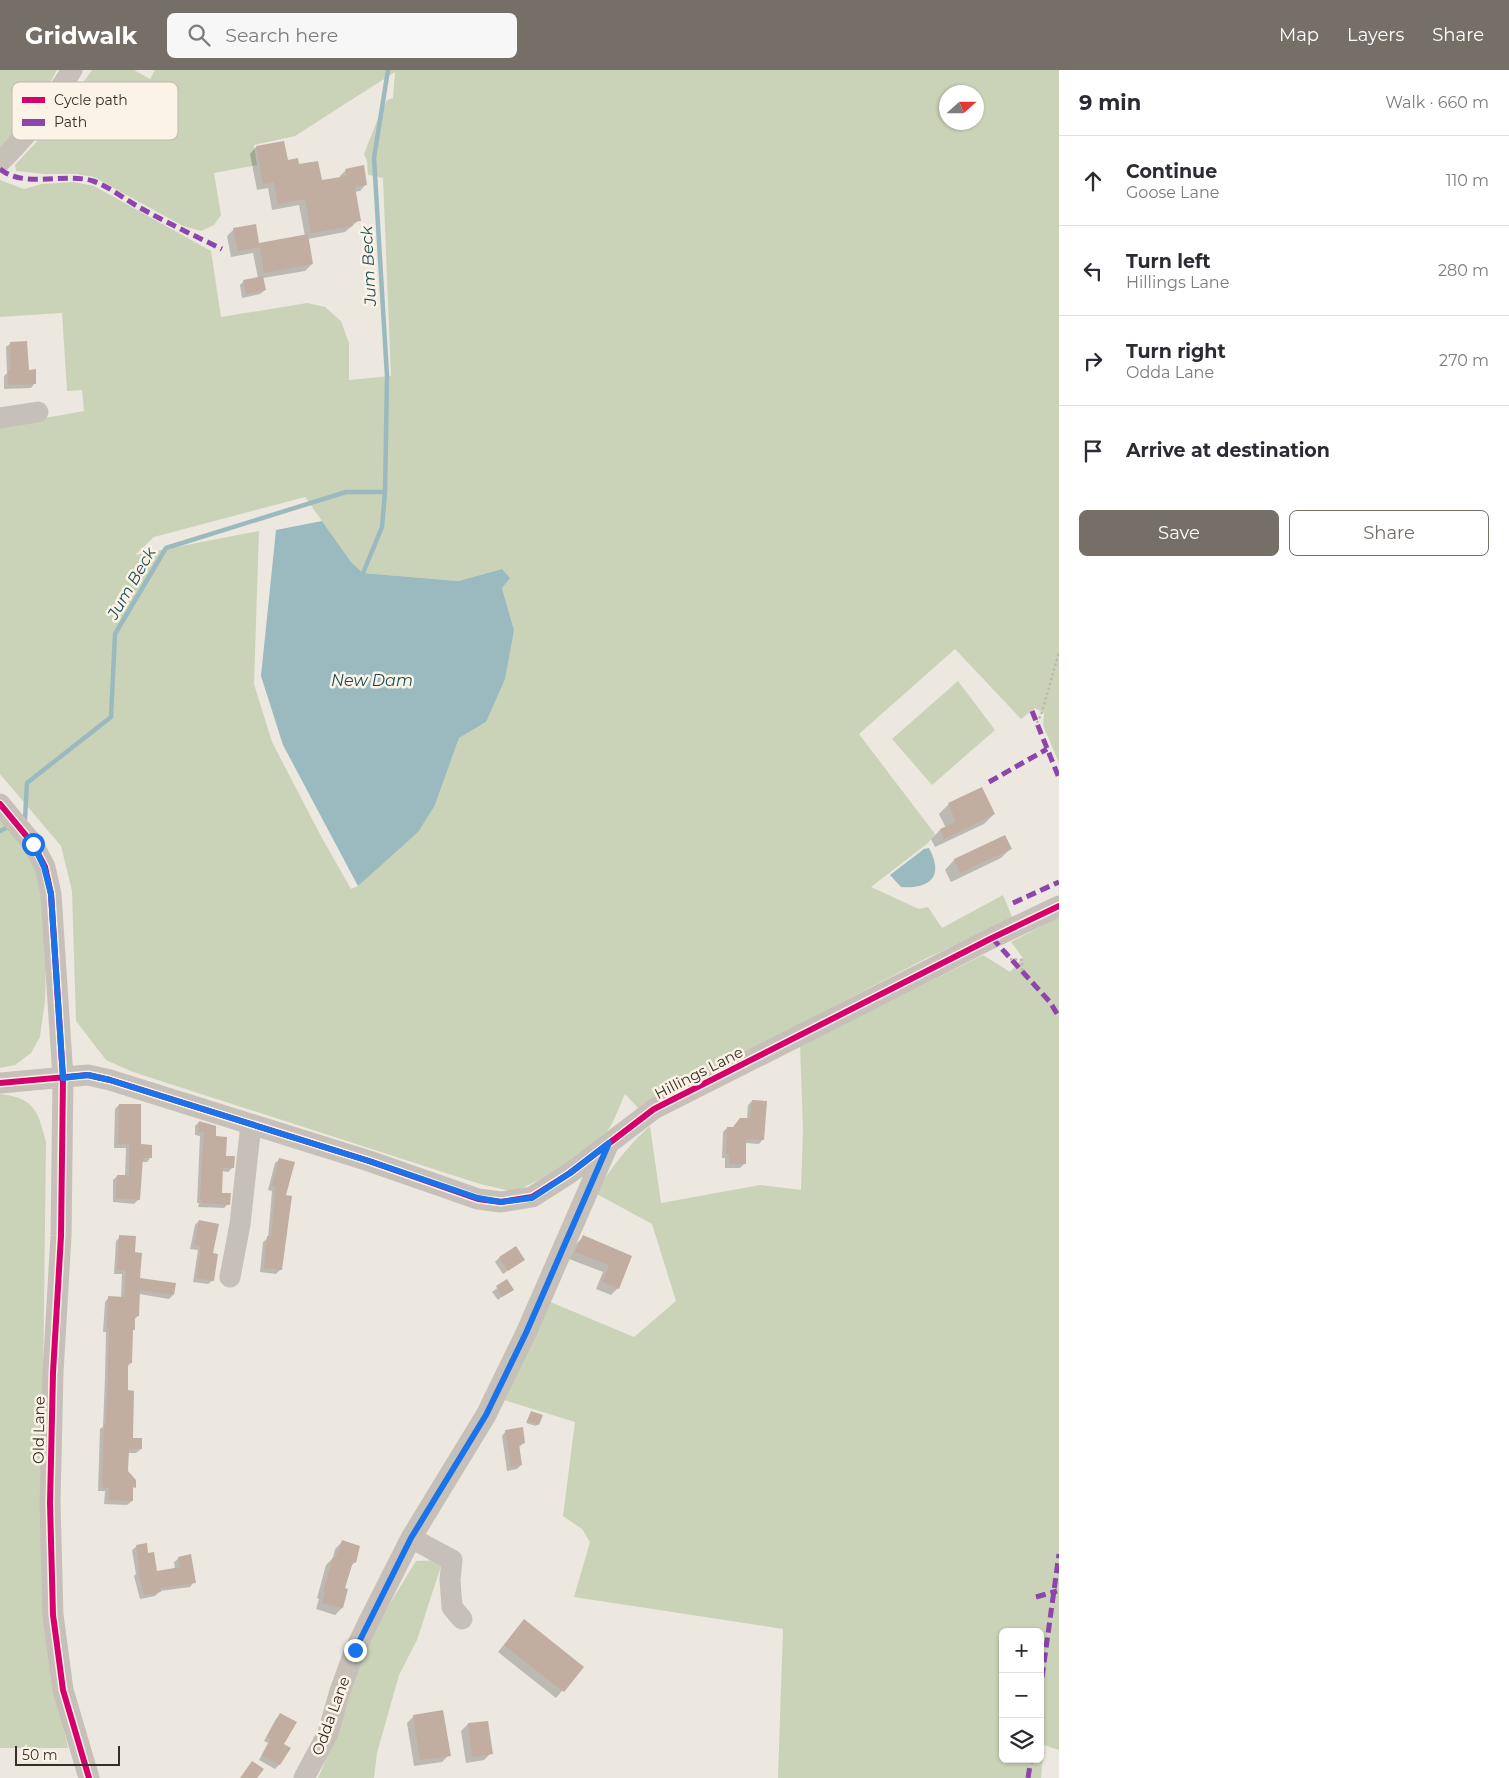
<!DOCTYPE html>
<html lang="en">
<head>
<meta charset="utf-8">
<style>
  :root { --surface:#fff; --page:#f7f7f7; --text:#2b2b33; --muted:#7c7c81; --line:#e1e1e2; --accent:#766f67 }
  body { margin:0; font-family:Montserrat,sans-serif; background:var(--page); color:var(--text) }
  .controls { position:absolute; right:15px; bottom:15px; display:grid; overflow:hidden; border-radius:8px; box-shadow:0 1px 4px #0004 }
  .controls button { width:45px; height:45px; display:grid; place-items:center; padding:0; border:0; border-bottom:1px solid var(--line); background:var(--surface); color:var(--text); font:25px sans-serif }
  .compass { position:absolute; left:939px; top:15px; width:45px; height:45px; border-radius:50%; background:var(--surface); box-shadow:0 1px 4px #0004; rotate:69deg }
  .scale { position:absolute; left:15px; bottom:12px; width:105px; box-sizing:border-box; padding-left:5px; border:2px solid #362e27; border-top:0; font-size:14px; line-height:18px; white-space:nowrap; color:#362e27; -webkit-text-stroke:4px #faf3e6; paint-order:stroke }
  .stop { position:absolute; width:15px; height:15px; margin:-11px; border:4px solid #1a73e8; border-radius:50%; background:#fff }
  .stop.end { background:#1a73e8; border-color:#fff; box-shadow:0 1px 5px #0008 }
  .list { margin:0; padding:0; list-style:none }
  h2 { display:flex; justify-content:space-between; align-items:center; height:65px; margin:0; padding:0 20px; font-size:21px }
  h2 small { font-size:16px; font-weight:400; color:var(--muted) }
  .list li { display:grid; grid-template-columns:32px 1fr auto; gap:15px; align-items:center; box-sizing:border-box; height:90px; padding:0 20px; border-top:1px solid var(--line) }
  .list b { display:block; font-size:19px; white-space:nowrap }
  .list p { margin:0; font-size:16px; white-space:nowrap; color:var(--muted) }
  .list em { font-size:16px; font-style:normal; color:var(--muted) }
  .actions { display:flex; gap:10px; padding:15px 20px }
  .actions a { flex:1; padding:11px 0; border:1px solid var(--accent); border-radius:8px; text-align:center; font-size:18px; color:var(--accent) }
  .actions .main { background:var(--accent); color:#fff }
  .icon { flex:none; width:28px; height:28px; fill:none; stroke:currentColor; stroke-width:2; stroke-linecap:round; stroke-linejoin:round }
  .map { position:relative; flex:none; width:1059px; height:1708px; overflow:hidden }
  header { display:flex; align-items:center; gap:30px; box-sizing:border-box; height:70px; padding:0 25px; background:var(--accent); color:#fff }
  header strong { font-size:24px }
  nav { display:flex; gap:28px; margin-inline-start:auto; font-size:18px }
  .search { width:350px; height:45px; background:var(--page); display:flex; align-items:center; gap:12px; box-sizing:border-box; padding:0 18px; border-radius:8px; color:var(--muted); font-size:19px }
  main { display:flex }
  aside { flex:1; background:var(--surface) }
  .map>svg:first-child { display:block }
  .green { fill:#cad3b8; fill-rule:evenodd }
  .water { fill:#9ababf }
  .shadow { fill:#0003 }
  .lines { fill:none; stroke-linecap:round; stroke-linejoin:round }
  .stream { stroke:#9ababf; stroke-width:4.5 }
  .building { fill:#c1aea0 }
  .path { stroke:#beb8b1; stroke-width:2.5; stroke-dasharray:2.5 2.5; stroke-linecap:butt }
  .minor { stroke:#c6c0b8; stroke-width:21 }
  .quiet { stroke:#8e44ad; stroke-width:5; stroke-dasharray:10 5; stroke-linecap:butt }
  .cycleway-casing { stroke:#faf3e6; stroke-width:9 }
  .cycleway { stroke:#d6006c; stroke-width:6 }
  .route { stroke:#1a73e8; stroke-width:6 }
  .labels { text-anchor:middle; stroke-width:5; stroke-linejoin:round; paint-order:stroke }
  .street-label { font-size:15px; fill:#362e27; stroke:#faf3e6 }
  .water-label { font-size:16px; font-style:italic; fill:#1b4d59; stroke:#faf3e6 }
  .key { fill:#faf3e6; stroke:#bfb8ad; stroke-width:1 }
  .key-label { font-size:14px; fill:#362e27 }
</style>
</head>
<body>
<header>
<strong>Gridwalk</strong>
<div class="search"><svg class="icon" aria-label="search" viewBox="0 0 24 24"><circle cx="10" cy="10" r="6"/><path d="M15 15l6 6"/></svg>Search here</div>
<nav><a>Map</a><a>Layers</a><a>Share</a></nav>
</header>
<main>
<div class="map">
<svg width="1059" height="1708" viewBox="0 0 1059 1708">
  <rect width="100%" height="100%" fill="#ece8df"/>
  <path class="green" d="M0,0H57L27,54L0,78Z
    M92,0H134L150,9L155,0H1059V693L1043,655L1044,643L1035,638L1021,649L955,579L859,664L935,764L928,773L871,817L919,839L928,837L942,858L1003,825L1013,849L927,888L638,1038L625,1024C618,1039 613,1057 601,1069C582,1087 537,1112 514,1122L480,1114L133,1002L106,990L76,951L72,821L61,776L0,704V356L84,341L82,320L67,321L62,243L0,247V110L24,119L42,114L74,112L94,116L211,181L221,247L307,233L325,237L341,251L349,273V310L391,306L383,108L368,105L367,91L364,84L377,51L387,30L393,28L395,2L295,66L254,75L257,95L214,103L221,145L214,155L201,161L183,156L94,107L76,104H45L16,101L15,95L55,52ZM946,22H976V52H946ZM305,427L351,492L363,503L458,511L502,499V518L514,560L486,652L459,668L435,735L358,816L351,819L322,768L272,672L254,614L259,461L135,485L154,467Z
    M958,611L995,660L932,715L892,669Z
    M0,744L39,800L46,890L45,930L40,967L31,983L15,995L0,998Z
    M1059,847V1680L1044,1675L1041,1708H778L783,1559L574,1527L590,1472L582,1459L563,1446L575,1352L501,1329L548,1231L634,1267L676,1231L652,1154L595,1123C611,1099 627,1076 650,1056L661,1133L760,1115L801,1120L803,1059L800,975L983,885L1010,902L1023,888L1011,872ZM1003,1562H1040V1689H1003Z
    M0,1024C35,1028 38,1041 46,1072L43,1318L53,1608L68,1678H0Z
    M443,1490L417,1570L399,1605L377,1683L374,1708H318L334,1671L348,1613L373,1561L416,1491Z"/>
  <path class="water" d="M322,451L351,492L363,503L458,511L502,499L510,508L502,518L514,560L505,609L486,652L459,668L435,735L418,762L358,816L283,675L261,606L276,460Z
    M929,778C944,806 931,819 901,817L890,805L924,779Z"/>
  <path class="shadow" d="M283,72L287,91L298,96L321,112L340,108V106L346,100L366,114L360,121L354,122L359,150L345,162L308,169L312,194L305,201L263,208L265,220L260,224L242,228L240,215L244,211L258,208L253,183L231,187L227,166L234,159L258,174L305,166L299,135L272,140L268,118L257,120L250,84L256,77Z
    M11,273L35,313L31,318L4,319V306L7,303L6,277Z
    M982,719L994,744L984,754L935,777L931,769L940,760L946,758L939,744L948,735Z
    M1004,766L1010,779L1001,788L951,812L945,800L954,790Z
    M752,1031L763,1069L759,1074L745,1073L744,1094L740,1098H725V1088H722L723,1062L727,1058H733L747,1049L748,1035Z
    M119,1035L140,1076L151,1087L147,1092H141L138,1130L134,1134L113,1132V1110L117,1106H125L126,1078H114L115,1039Z
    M199,1052L214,1068L232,1098L228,1102L222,1101L221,1124L228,1134L224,1138L198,1137L199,1133H197L200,1066L195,1065V1056Z
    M280,1089L285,1126L281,1199L276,1204L260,1202L263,1172L268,1168L272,1121L268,1120L275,1093Z
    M199,1151L212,1184L213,1210L208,1214L193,1212L198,1180L190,1179L195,1155Z
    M120,1167L134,1184L139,1209L173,1225L169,1229L139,1224L138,1246L134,1250L132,1261L131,1293L127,1297L126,1322L132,1369L141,1379L136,1383H128L127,1402L134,1417L132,1419V1431L127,1435L104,1434L105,1421H98L100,1359L103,1357L105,1307L106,1262H103L105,1232L109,1227L121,1228L122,1204H114L116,1171Z
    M583,1167L631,1187L618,1218L611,1225L596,1219L603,1202L569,1189L576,1174Z
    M499,1188L523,1190L503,1204L495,1192Z
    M507,1211L512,1219L498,1230L492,1222Z
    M531,1342L538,1354L536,1356L526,1353Z
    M506,1361L524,1373L519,1377L521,1395L517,1399L507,1401L502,1366Z
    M342,1472L355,1492L350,1497L344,1519L347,1520L342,1538L335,1545L316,1539L319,1529L317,1528L326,1495L333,1488L335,1479Z
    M137,1476L147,1484L156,1502L175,1499L174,1492L179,1488L194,1512L190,1517L160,1521L155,1526L140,1529L134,1506L136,1504L132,1480Z
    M518,1557L582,1597L556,1628L498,1582Z
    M280,1645L283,1675L279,1695L275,1699L259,1690L268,1673L264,1671L276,1649Z
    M414,1646L449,1685L442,1692L414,1696L407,1653Z
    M468,1654L491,1683L484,1690L466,1693L461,1661Z"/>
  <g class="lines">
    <path class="stream" d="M363,503L382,457L385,422L387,306L374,88L388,0
      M21,750L25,749L27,713L111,647L115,564L166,478L346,422H385
      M0,761L10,756"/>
  </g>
  <path class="building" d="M284,71L288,90L298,88L299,94L318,91L322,110L347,106L345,99L364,95L367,115L355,117L361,151L352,152L353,156L311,163L305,129L278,134L274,112L263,114L256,76Z
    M256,154L259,173L308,164L313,194L264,203L260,177L238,181L233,158Z
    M263,206L266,220L246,224L243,210Z
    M27,271L29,300L36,299V314L8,315V301L11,300L10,272Z
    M982,717L995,744L944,769L940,759L956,752L948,733Z
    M1005,765L1012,779L960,803L954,789Z
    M752,1030L767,1031L764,1070L746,1069V1094H729V1084H726L727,1057H733L740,1048H750Z
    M119,1034H141V1074L152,1075V1088H143L140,1130L116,1128L117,1105H129V1074H118Z
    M199,1051L216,1056V1066L227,1067L226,1086H235L234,1098H223L222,1123H231L230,1135L202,1133V1130L200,1129L204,1062H198Z
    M279,1088L295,1092L286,1125L292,1126L282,1200L264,1198L267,1166L271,1167L276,1117L272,1116Z
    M199,1150L219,1154L213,1183L218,1184L214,1211L196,1208L201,1176L194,1175Z
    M119,1165L136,1166L135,1182L142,1183L140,1208L176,1213L174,1225L140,1220L139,1246H135V1260H133L132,1293H128V1320L134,1321L133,1368H142V1379H129L128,1401L136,1410V1418L133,1417V1431L108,1430L109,1418L102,1417L104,1354H106L108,1302L109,1259L107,1258L108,1226L125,1227L126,1200H117Z
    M583,1165L632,1186L619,1219L602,1212L609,1195L575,1182Z
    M516,1176L525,1190L508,1201L499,1187Z
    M507,1209L514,1220L502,1227L496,1216Z
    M531,1341L543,1345L539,1355L527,1351Z
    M523,1357L525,1373L519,1374L522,1395L511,1397L505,1360Z
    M342,1470L360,1476L356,1493L353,1492L345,1518L348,1519L343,1538L322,1533L325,1522H323L333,1487H336L337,1482H338Z
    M147,1473L148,1483L154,1482L157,1501L180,1497L178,1487L191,1484L196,1513L160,1518L161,1522L144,1525L138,1501L140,1500L136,1475Z
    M524,1549L584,1597L564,1622L504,1575Z
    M443,1640L451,1686L420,1690L413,1645Z
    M280,1643L297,1652L284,1674L291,1678L280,1695L262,1685L271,1669L267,1666Z
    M488,1651L493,1684L472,1687L468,1653Z
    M252,1691L264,1699L257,1708H240Z"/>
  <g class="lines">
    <path class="path" d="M1037,653L1042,642L1059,582
      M1010,889L1022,890V901
      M1040,1649L1042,1655L1040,1657"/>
    <path class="minor" d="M0,92C28,65 51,34 72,0
      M0,348L38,342
      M0,734L33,774L45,797L51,824L63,1008L61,1166L53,1303L50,1433L53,1545L63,1620L89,1708
      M0,1013L88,1005L110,1010L369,1091L478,1129L501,1132L532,1127L570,1103L654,1039L992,868L1059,836
      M230,1207L240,1154L251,1054
      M411,1468L452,1490L450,1510L452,1537L462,1549
      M304,1708L328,1663L340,1621L355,1580L368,1553L411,1468L486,1345L526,1263L608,1075"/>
    <path class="quiet" d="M0,99C25,119 64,102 93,111C108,116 123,128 137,136C165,152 193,165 222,179
      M1032,641L1059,708
      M989,712L1047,679
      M1013,833L1059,812
      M992,868L1050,932L1059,947
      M1036,1527L1057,1521
      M1040,1622L1059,1484
      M1028,1708L1031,1689"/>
    <g class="cycleway-casing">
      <path id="cycleway" d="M0,734L33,774L45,797L51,824L63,1008L61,1166L53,1303L50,1433L53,1545L63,1620L89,1708
        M0,1013L88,1005L110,1010L369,1091L478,1129L501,1132L532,1127L570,1103L654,1039L992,868L1059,836"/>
    </g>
    <use href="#cycleway" class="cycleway"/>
  </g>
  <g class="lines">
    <path class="route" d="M33,774L44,797L51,824L63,1008L88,1005L110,1010L369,1091L478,1128L501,1132L532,1128L570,1103L609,1073L526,1263L486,1345L411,1468L355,1580"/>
  </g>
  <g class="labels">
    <g class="street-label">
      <text transform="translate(699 1003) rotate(-27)" y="5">Hillings Lane</text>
      <text transform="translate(39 1360) rotate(-89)" y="5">Old Lane</text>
      <text transform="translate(331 1646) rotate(-70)" y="5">Odda Lane</text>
    </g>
    <g class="water-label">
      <text transform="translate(368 196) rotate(-93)" y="6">Jum Beck</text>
      <text transform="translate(131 513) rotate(-60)" y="6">Jum Beck</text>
      <text x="372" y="616">New Dam</text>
    </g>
  </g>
  <rect x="12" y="12" width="166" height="58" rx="8" class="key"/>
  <rect x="22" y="27" width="23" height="6" fill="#d6006c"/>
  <rect x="22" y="49" width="23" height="7" fill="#8e44ad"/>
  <g class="key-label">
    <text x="54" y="35">Cycle path</text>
    <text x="54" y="57">Path</text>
  </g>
</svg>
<div class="controls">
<button>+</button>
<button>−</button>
<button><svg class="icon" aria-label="layers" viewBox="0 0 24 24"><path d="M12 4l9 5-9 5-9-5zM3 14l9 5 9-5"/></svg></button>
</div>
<svg class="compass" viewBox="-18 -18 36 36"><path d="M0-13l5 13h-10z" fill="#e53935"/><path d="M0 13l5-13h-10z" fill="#7c7c81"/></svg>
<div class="scale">50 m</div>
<div class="stop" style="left:33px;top:774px"></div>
<div class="stop end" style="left:355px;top:1580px"></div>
</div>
<aside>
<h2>9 min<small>Walk · 660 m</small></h2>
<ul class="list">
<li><svg class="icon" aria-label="ahead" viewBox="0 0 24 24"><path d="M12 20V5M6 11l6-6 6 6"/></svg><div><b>Continue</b><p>Goose Lane</p></div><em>110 m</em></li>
<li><svg class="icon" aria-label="left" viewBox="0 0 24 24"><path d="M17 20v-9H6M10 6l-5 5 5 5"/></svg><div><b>Turn left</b><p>Hillings Lane</p></div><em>280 m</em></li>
<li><svg class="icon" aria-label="right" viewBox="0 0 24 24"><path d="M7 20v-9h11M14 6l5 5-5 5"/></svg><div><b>Turn right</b><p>Odda Lane</p></div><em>270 m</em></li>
<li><svg class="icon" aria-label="arrive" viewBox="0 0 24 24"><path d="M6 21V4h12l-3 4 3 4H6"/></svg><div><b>Arrive at destination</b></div></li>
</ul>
<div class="actions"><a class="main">Save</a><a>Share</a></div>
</aside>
</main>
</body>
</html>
